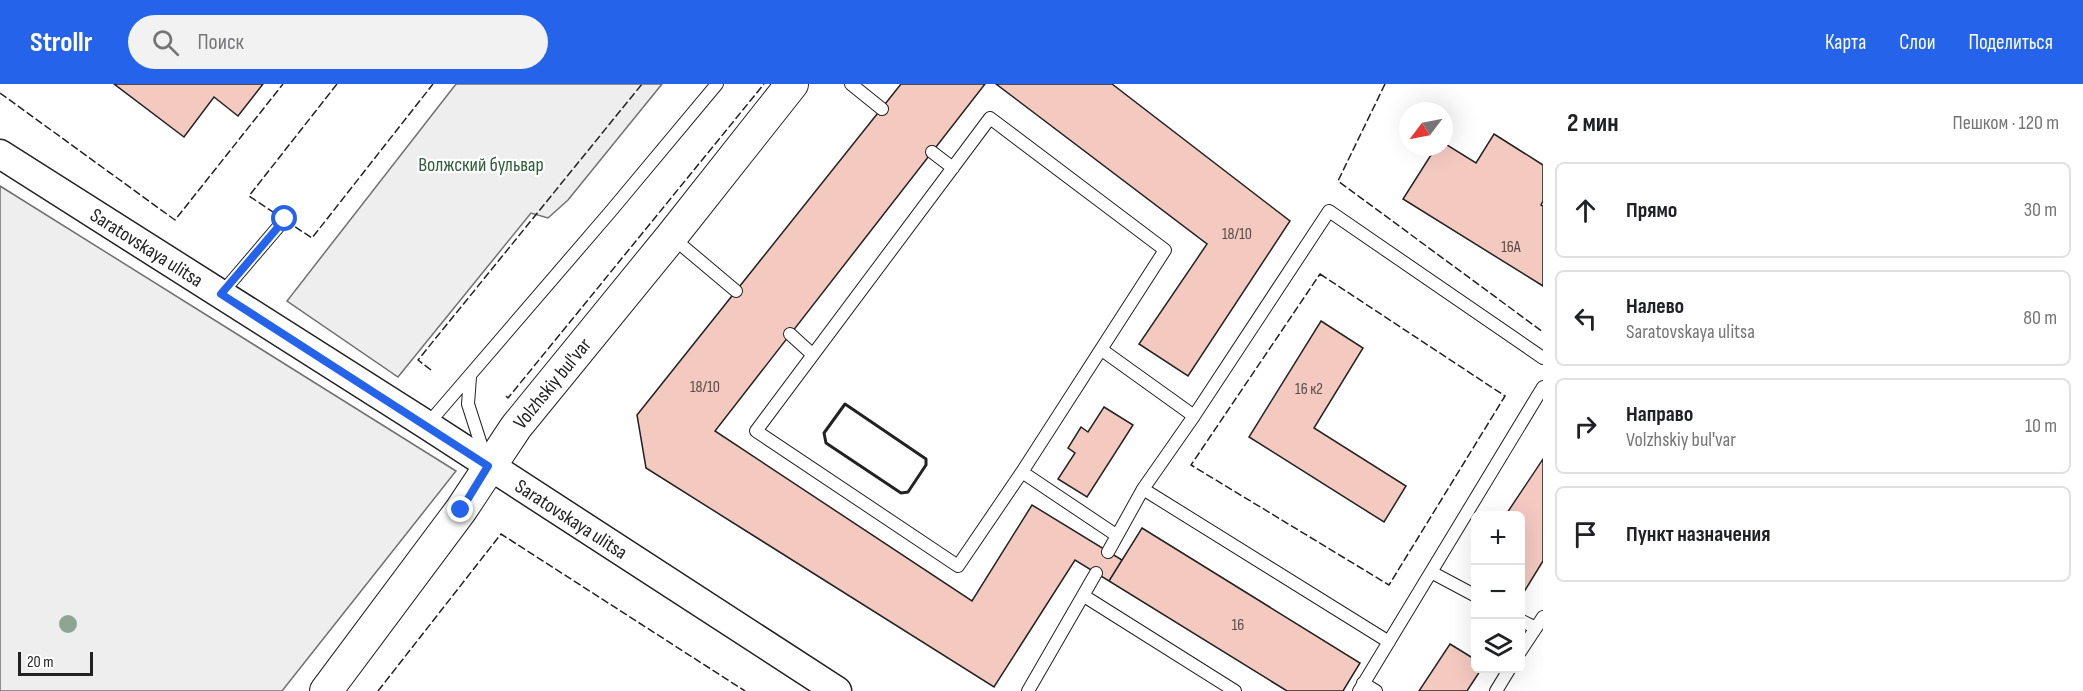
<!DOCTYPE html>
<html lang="ru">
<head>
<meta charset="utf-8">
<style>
  :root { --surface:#fff; --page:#f2f2f2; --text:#202124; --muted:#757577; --line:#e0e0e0; --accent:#2563eb }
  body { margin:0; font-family:"Sofia Sans Condensed",sans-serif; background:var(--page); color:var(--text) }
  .controls { position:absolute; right:18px; bottom:18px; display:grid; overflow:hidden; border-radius:9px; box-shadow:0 6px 24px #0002 }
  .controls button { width:54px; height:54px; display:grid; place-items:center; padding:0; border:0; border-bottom:2px solid var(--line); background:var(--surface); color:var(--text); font:30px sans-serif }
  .compass { position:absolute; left:1399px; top:18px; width:54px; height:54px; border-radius:50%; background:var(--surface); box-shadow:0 6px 24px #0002; rotate:238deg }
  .scale { position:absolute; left:18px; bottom:15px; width:75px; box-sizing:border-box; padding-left:6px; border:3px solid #222; border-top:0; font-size:16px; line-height:21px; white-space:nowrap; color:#222; -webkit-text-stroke:4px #fff; paint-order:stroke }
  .stop { position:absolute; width:18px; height:18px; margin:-14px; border:4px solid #2563eb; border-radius:50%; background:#fff }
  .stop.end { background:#2563eb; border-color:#fff; box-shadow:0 2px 6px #0008 }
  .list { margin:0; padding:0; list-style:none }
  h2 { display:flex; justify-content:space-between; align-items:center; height:78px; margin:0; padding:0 24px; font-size:26px }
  h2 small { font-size:20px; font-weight:400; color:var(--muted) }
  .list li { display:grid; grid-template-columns:39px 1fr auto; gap:18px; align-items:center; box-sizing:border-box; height:96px; margin:0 12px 12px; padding:0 12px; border:2px solid var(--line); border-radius:9px }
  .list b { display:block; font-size:22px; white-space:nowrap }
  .list p { margin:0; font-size:20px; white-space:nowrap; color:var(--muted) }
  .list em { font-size:20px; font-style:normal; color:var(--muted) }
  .icon { flex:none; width:33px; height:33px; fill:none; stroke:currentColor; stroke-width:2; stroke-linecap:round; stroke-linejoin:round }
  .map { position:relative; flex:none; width:1543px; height:607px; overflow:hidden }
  header { display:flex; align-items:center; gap:36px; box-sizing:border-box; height:84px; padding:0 30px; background:var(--accent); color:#fff }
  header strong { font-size:28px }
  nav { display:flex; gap:33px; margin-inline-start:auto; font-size:21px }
  .search { width:420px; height:54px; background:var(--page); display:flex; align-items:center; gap:15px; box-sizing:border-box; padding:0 21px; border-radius:33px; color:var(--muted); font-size:22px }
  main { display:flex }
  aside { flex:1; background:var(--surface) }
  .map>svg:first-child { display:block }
  .green { fill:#eee; stroke:#6f6f6f; stroke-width:1.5 }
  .building { fill:#f3c9c0; stroke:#222; stroke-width:1.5 }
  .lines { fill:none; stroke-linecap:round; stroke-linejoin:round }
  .service-casing { stroke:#222; stroke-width:14 }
  .tertiary-casing { stroke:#222; stroke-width:31 }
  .secondary-casing { stroke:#222; stroke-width:34 }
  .service { stroke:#fff; stroke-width:12 }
  .tertiary { stroke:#fff; stroke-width:28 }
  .secondary { stroke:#fff; stroke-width:32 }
  .fence { stroke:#222; stroke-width:1.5; stroke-dasharray:8 3; stroke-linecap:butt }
  .wall { stroke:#222; stroke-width:3 }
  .tree { fill:#8da692 }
  .route { stroke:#2563eb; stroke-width:8 }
  .labels { text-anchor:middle; stroke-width:4.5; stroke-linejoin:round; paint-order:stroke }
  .number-label { font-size:16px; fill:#564c4a }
  .park-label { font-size:20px; fill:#2f5e38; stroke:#fff }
  .street-label { font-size:20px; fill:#222; stroke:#fff }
</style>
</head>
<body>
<header>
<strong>Strollr</strong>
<div class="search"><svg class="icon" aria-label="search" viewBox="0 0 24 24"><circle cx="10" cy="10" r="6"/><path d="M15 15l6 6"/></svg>Поиск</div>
<nav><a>Карта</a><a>Слои</a><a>Поделиться</a></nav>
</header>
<main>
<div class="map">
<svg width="1543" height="607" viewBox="0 0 1543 607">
  <rect width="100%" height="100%" fill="#fff"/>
  <path class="green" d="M456,0H662L568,116L548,134L531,129L398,293L287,217Z
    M0,102L456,387L282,607H0Z"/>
  <path class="building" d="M114,0H263L238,32L214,13L184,53Z
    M901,0H985L715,347L972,517L1032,421L1122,476L1109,497L1075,476L994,603L646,384L637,331Z
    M996,0H1112L1290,137L1188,292L1139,260L1207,160Z
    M1494,50L1543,81V117L1541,121L1543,122V202L1403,115L1436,63H1444V59L1476,79Z
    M1321,237L1363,264L1314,344L1406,402L1384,438L1249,353Z
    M1104,323L1133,341L1087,413L1058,395L1075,369L1068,364L1081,343L1088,348Z
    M1543,375V477L1524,508L1520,505V432H1505Z
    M1142,444L1360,579L1343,607H1287L1109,497Z
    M1450,560L1476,576V584H1482L1467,607H1419Z"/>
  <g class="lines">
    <g class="service-casing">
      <path id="service" d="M851,0L882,25
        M932,68L953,84
        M673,154L736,207
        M221,210L285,135
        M790,250L812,270
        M1102,266L1194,332L1329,127L1543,274
        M470,293L468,320L485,373
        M427,341L611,127L717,0
        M1022,388L1165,166L990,34L756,347L958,482L1022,388L1116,451
        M1143,405L1194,332
        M1108,468L1143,405L1389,558
        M1431,488L1476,512
        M1084,512L1235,607
        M1520,536L1536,544
        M1520,568L1543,533
        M1363,599L1376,607
        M1028,607L1096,489
        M1359,607L1543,303
        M1496,607L1510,584"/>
    </g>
    <g class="tertiary-casing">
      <g id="tertiary">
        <path id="s1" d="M0,70L427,341L837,607"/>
      </g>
    </g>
    <g class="secondary-casing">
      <g id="secondary">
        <path id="s2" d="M326,607L461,426L516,343L671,153L792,0"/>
      </g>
    </g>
    <use href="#service" class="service"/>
    <use href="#tertiary" class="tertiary"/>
    <use href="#secondary" class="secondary"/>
    <path class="fence" d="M337,0L249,112L312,154L433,0
      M1385,0L1338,97L1543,248
      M0,9L175,136L283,0
      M1320,190L1505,312L1389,501L1191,381Z
      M431,286L418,276L642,0
      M506,312L508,314L764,0
      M378,607L501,450L745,607"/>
    <path class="wall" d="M845,320L926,375V381L908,408L901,409L826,359L824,349Z"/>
  </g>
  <circle class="tree" cx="68" cy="540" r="9"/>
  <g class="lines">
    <path class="route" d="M285,135L221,210L488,382L461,426"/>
  </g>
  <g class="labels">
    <g class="number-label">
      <text x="1237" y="155">18/10</text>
      <text x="1511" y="168">16А</text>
      <text x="705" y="308">18/10</text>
      <text x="1309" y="310">16 к2</text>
      <text x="1238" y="546">16</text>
    </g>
    <g class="park-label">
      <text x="481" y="87">Волжский бульвар</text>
    </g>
    <g class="street-label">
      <text dy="7" stroke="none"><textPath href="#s1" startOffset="174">Saratovskaya ulitsa</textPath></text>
      <text dy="7" stroke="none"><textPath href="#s2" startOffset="382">Volzhskiy bul'var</textPath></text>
      <text dy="7" stroke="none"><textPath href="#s1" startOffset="678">Saratovskaya ulitsa</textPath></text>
    </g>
  </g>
</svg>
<div class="controls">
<button>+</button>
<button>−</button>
<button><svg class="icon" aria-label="layers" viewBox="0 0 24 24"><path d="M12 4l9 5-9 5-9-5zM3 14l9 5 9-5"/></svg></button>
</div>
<svg class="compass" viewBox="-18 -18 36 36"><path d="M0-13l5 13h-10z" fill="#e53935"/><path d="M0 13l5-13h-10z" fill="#757577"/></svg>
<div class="scale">20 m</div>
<div class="stop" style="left:285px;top:135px"></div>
<div class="stop end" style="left:461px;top:426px"></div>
</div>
<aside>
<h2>2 мин<small>Пешком · 120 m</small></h2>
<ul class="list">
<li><svg class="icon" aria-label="ahead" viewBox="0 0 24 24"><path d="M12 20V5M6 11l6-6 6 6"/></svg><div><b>Прямо</b></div><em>30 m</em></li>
<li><svg class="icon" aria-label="left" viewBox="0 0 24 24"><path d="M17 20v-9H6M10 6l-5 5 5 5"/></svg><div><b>Налево</b><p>Saratovskaya ulitsa</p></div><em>80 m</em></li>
<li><svg class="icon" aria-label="right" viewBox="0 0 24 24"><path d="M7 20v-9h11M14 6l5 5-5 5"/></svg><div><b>Направо</b><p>Volzhskiy bul'var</p></div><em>10 m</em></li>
<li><svg class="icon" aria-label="arrive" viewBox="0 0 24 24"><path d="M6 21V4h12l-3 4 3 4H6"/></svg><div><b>Пункт назначения</b></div></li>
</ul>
</aside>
</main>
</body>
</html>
